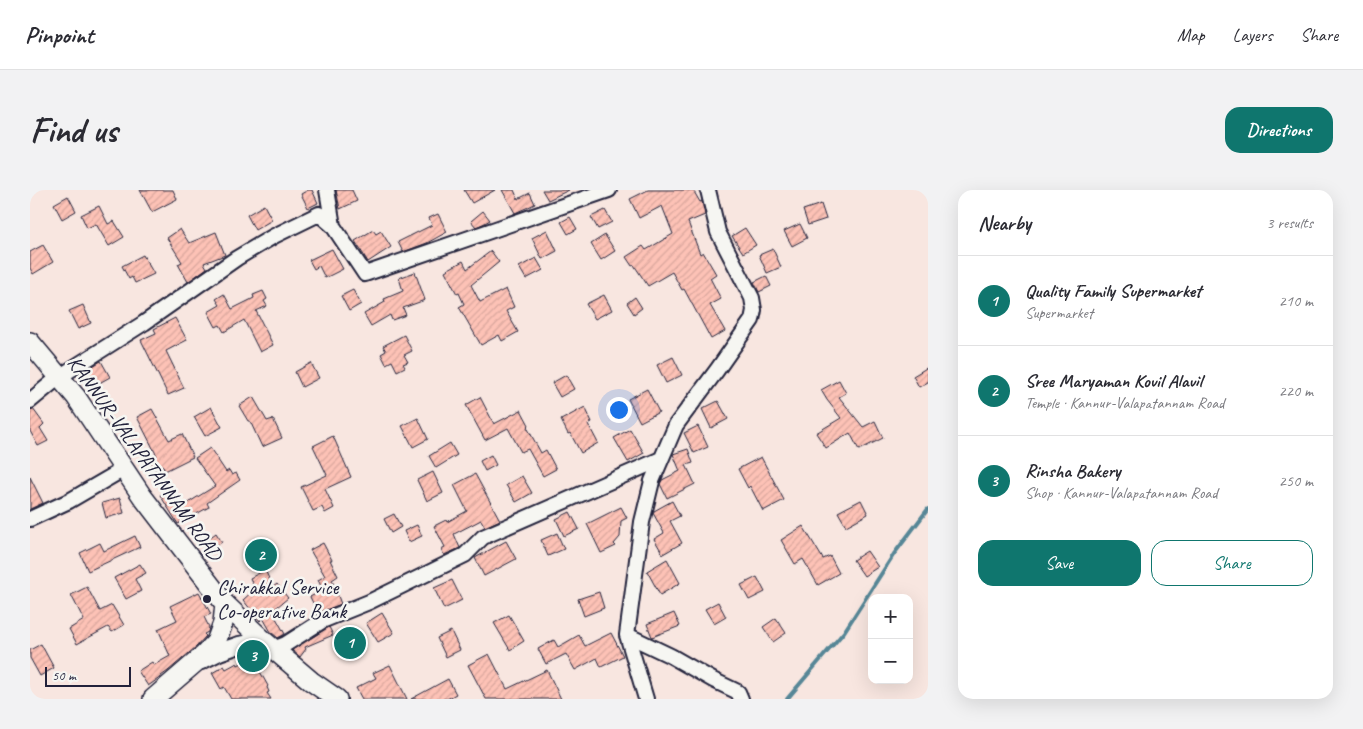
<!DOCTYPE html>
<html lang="en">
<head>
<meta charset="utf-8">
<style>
  :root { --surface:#fff; --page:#f2f2f3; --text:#2b2b33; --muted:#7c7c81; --line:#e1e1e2; --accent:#0f766e }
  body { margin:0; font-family:Caveat,sans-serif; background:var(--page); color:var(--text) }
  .controls { position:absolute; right:15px; bottom:15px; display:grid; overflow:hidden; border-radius:10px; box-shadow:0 5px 20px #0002 }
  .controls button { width:45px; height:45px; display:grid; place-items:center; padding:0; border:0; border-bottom:1px solid var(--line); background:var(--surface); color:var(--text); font:25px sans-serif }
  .scale { position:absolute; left:15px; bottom:12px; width:86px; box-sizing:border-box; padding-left:5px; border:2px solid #22223b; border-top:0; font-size:14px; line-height:18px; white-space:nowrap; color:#22223b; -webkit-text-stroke:4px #f6f6f2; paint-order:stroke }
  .you { position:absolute; left:588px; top:219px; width:18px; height:18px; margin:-12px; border:4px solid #fff; border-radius:50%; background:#1a73e8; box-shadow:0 0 0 8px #1a73e833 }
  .badge { display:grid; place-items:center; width:32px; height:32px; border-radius:50%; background:var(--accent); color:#fff; font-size:16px; font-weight:700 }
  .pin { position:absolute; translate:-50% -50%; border:2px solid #fff; box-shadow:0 1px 5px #0006 }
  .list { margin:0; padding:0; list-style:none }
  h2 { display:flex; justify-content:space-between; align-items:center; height:65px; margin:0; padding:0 20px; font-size:21px }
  h2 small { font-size:16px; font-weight:400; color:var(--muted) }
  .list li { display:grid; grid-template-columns:32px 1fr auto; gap:15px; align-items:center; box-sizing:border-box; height:90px; padding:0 20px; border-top:1px solid var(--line) }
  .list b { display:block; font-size:19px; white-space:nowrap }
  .list p { margin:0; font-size:16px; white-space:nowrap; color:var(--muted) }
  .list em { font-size:16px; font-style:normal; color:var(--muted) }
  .actions { display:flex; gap:10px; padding:15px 20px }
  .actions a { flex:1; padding:11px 0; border:1px solid var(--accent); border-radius:15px; text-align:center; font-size:18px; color:var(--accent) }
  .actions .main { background:var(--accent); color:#fff }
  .map { position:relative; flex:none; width:898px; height:509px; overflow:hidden; border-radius:15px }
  header { display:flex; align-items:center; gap:30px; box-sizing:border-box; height:70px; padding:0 25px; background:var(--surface); border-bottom:1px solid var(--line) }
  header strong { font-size:24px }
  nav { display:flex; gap:28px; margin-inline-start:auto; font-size:18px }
  .intro { display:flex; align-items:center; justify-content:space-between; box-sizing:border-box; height:120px; padding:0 30px }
  h1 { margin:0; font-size:35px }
  .button { padding:12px 22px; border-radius:15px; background:var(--accent); color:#fff; font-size:18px; font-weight:700 }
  main { display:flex; gap:30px; padding:0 30px }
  aside { flex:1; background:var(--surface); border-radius:15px; box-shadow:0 5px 20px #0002 }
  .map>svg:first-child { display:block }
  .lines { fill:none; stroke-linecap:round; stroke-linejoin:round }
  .stream { stroke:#568696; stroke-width:4 }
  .building { fill:url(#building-hatch); stroke:#22223b }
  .minor-casing { stroke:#22223b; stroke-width:18 }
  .tertiary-casing { stroke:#22223b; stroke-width:20 }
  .secondary-casing { stroke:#22223b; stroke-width:22 }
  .minor { stroke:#f6f6f2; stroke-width:14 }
  .tertiary { stroke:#f6f6f2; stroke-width:16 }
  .secondary { stroke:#f6f6f2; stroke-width:19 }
  .poi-dot { fill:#22223b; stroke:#f6f6f2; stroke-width:2 }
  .labels { text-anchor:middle; stroke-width:5; stroke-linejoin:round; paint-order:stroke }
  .street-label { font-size:21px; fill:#22223b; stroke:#f6f6f2 }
  .poi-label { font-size:21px; fill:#22223b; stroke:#f6f6f2; text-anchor:start }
</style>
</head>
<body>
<header>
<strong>Pinpoint</strong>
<nav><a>Map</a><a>Layers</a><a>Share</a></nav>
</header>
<div class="intro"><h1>Find us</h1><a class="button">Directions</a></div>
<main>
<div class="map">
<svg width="898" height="509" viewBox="0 0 898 509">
  <defs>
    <pattern id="building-hatch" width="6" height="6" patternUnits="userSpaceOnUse" patternTransform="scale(1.25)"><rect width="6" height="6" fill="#fdc2b6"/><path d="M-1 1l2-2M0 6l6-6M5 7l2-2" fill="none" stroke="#d9a69d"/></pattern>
  </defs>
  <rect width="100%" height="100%" fill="#f8e6e0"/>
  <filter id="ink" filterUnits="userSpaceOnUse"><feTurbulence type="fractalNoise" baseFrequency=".02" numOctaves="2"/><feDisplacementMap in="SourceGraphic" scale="10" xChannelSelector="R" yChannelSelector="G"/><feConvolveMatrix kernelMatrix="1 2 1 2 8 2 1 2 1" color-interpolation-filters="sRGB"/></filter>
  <g filter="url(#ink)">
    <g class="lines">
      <path class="stream" d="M757,509L814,442L864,364L898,319"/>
    </g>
    <path class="building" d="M110,0H143L147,9L122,22Z
      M278,0H282L288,13L278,18L271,4Z
      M306,0H322L327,11L310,19Z
      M434,0H465L442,13Z
      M472,0H484L488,9L500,3L505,14L485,23Z
      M512,0H539L518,10Z
      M618,0H663L670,12L672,11L675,25L658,32L670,64L673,62L686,84L680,88L691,109L680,115L695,141L681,149L654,99L652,100L642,82L618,96L604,75L602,76L596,67L613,56L616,60L643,44L632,16L609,28L600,9Z
      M38,6L46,21L32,29L24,14Z
      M791,14L796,29L778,35L773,20Z
      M234,15L242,30L225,40L217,25Z
      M69,16L78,34L84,31L94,47L79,56L66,34L57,38L51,25Z
      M575,20L582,32L568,39L561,27Z
      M453,21L460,30L455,33L446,37L441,31Z
      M408,24L417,42L397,53L373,62L368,52L402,35L399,28Z
      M540,27L547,39L538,44L531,32Z
      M770,34L777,48L762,56L754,41Z
      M715,38L726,55L713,63L702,46Z
      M150,39L159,53L186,42L195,65L174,73L177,78L158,92L148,74L152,72L137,48Z
      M343,40L346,44L351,41L361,57L338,72L325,51Z
      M517,40L527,61L512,69L502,48Z
      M575,45L585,61L571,70L561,54Z
      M13,55L23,72L3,84L0,78V62Z
      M302,59L313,79L295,88L289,76L284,79L279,70Z
      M743,59L751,77L737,83L729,65Z
      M461,61L469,72L441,95L450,112L476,99L484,117L476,121L488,142L472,151L469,145L451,155L429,117L434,114L429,103L427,104L415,81L433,71L437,79Z
      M113,65L124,84L105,93L102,87L99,89L92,76Z
      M506,68L513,80L496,89L489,77Z
      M385,82L395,110L373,118L376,125L362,130L360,125L341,136L334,124L355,112L354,109L373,101L369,88Z
      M736,86L741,96L729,102L724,92Z
      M323,100L331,114L319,121L311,106Z
      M233,101L237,109L234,111L237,116L226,121L243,155L230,162L214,130L194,142L190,135L186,137L178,122L190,115L186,109L194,104L202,119L224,108L223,105Z
      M574,105L582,120L565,129L556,114Z
      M605,107L612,118L604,124L597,113Z
      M53,115L61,133L48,139L39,121Z
      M145,128L157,150L136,161L154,198L138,205L111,150L126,143L124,139Z
      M374,145L382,161L374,165L378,172L373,174L375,177L367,181L362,171L356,174L351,164L356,161L353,156Z
      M643,167L652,185L636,193L627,175Z
      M71,171L80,187L64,196L56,180Z
      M281,173L289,188L272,197L265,182Z
      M898,177V192L889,197L883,186Z
      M536,185L544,199L530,207L522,193Z
      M809,190L816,203L809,207L833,237L845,231L853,248L829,260L820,243L796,258L786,243L811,228L797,210L791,200Z
      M617,199L629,222L610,232L598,209Z
      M223,207L237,231L243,229L252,248L232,257L220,231H218L209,216Z
      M450,207L464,234L491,220L499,235L497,237L511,263L516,260L526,279L513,286L498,259L491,262L478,238L455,250L436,215Z
      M688,211L698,229L681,238L672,219Z
      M181,217L192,237L175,246L164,227Z
      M555,217L562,232L558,234L568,253L551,263L540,243L538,244L531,230Z
      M3,219L14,234L10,238L18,251L8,256L0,241V220Z
      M122,219L139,250L152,244L163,267L135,281L132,275L124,279L119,270L127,266L107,227Z
      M388,228L398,249L383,257L372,236Z
      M668,236L678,257L664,263L654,243Z
      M600,239L614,263L598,272L584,248Z
      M303,246L321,287L295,299L304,318L295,323L292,317L283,321L271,297L297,285L283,256Z
      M420,253L427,265L406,278L399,266Z
      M180,258L196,282L199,280L202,285L206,283L210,290L177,313L179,317L148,334L130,305L142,298L153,316L185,296L165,268Z
      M658,259L663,273L656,275L665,294L637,308L630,294L632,290L650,281L643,264Z
      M461,265L466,275L455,281L450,271Z
      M731,267L754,310L733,321L720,296L718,298L708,279Z
      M403,282L413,303L397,311L387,290Z
      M445,284L470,330L455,337L451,330L424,344L430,358L414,365L411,359L415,357L404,336L416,330L417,332L437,321L424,295Z
      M492,286L502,303L486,312L476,295Z
      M0,287L13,313L0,319Z
      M90,308L94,323L76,328L72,313Z
      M831,310L838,324L816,336L808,322Z
      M642,311L650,326L640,331L652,353L633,364L624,349L634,343L623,323L624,321Z
      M591,317L597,328L591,331L590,347L584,354L586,356L571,363L557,334Z
      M540,322L549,339L534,346L526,329Z
      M364,324L371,337L361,343L354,329Z
      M387,335L392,346L379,352L374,341Z
      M773,336L793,369L800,366L809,383L788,395L773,369L765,374L751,350Z
      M186,343L192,352L180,360L174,352Z
      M527,343L534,359L518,366L511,350Z
      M105,346L110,357L58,381L50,363L70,353L74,361Z
      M476,351L486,369L454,386L445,368Z
      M293,353L302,370H300L308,386L302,390L311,414L288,423L280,407L289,402L288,400L292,398L288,390L295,386L280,360Z
      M235,358L238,369L227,372L224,362Z
      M837,361L848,377L834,386L823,370Z
      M637,369L650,393L630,405L617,381Z
      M110,374L116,383L105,389L111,401L96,409L84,388Z
      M235,380L243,397L247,394L258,408L242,421L255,444L248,448L241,442L233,428L230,431L213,410L225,399L220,388Z
      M727,387L735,402L719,410L711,395Z
      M422,390L432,410L414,419L404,398Z
      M57,397L70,421L82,415L94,435L82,442L78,437L47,454L39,439L54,430L41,405Z
      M169,402L181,424L174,427L179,437L178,442L174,444L176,446L166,457L138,481L131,486V487L118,496L108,481L122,472L124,475L140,466L128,439L147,430L140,416Z
      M569,402L574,418L554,426L548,409Z
      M688,412L696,427L684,434L675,419Z
      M352,423L364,443L348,452L336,433Z
      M644,423L650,436L622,447L617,434Z
      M479,425L494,451L480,460L464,433Z
      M746,428L756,443L743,452L733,437Z
      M299,437L303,445L275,457L276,459L270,467L262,460Z
      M321,439L330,461L314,467L305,445Z
      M421,441L430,460L416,467L407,448Z
      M581,443L593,466L571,477L567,468L545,480L536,464L516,474L508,459L524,450L528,457L549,445L555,456Z
      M11,454L24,478L10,486L0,468V460Z
      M229,464L234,475L228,478L238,496L237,497L239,502L237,503L241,509H201L194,497L191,499L182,483L194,476L196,479L207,473L208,475Z
      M459,464L477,499L517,480L531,509H456L438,475Z
      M360,475L377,509H332L326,498L346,488L343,483Z
      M418,489L426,504L417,509H381Z"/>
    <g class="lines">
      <g class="minor-casing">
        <path id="minor" d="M297,0L303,36
          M678,0L688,42L722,108L724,120L722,130L687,180L646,235L622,291L612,332L597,445L641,466L683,490L708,502L711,509
          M0,211L29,187L114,133L207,68L244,46L289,24L303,36L335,84L579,0
          M0,329L39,311L94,279
          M597,445L616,509
          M243,459L256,454L292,431L339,412L435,365L453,347L631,269"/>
      </g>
      <g class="tertiary-casing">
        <path id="tertiary" d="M171,471L189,462L209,455L234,451"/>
      </g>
      <g class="secondary-casing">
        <path id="secondary" d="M0,152L46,207L112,306L195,414L234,451L281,491L307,509
          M123,509L174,465L186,452L193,433L195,414"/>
      </g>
      <use href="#minor" class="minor"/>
      <use href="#tertiary" class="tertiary"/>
      <use href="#secondary" class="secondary"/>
    </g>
  </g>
  <circle class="poi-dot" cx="177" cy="409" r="5"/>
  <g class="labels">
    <g class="street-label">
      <text transform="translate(115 268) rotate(54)" y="7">KANNUR-VALAPATANNAM ROAD</text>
    </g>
    <g class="poi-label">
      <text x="187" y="404">Chirakkal Service<tspan x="187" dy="24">Co-operative Bank</tspan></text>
    </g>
  </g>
</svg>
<div class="controls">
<button>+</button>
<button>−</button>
</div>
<div class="scale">50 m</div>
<div class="you"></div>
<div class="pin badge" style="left:320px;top:453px">1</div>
<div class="pin badge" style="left:231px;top:365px">2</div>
<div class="pin badge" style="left:223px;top:466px">3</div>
</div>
<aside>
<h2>Nearby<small>3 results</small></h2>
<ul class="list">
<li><span class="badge">1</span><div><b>Quality Family Supermarket</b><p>Supermarket</p></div><em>210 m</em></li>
<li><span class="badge">2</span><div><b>Sree Maryaman Kovil Alavil</b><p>Temple · Kannur-Valapatannam Road</p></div><em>220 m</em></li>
<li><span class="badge">3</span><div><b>Rinsha Bakery</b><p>Shop · Kannur-Valapatannam Road</p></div><em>250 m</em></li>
</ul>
<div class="actions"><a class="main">Save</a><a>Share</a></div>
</aside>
</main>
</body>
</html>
